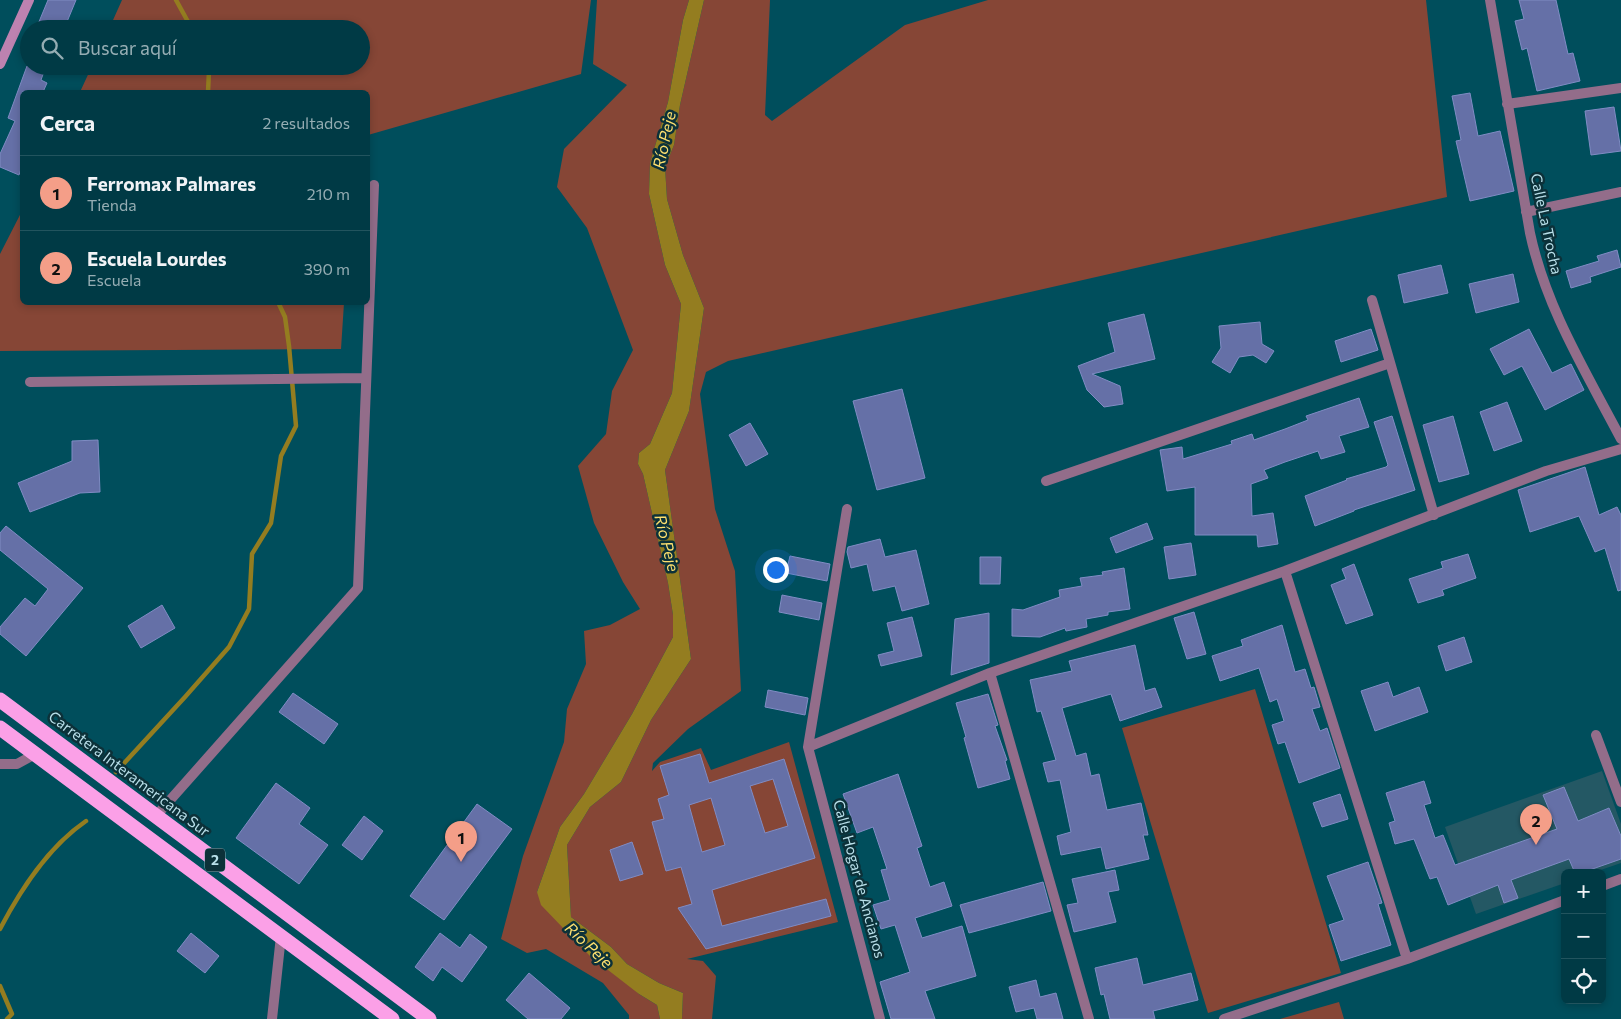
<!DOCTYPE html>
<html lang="es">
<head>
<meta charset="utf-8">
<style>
  :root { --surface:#003a45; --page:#0a414c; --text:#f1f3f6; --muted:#95adb3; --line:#22545e; --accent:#f49e88 }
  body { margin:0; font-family:Commissioner,sans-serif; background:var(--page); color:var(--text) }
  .controls { position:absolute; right:15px; bottom:15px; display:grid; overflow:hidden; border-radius:8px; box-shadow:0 2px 8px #0003 }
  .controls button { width:45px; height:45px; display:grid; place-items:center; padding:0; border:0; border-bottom:1px solid var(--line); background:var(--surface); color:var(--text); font:25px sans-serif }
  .you { position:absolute; left:775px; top:569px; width:18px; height:18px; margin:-12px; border:4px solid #fff; border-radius:50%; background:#1a73e8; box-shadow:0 0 0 8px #1a73e833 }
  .badge { display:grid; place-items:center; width:32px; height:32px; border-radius:50%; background:var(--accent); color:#111; font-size:16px; font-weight:700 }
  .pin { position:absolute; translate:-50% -41px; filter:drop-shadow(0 1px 2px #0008) }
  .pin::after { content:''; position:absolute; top:26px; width:18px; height:15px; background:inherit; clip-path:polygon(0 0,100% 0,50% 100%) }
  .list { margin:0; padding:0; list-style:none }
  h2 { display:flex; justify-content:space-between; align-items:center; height:65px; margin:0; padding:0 20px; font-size:21px }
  h2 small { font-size:16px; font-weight:400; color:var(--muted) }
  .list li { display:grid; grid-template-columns:32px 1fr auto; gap:15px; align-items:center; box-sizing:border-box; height:75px; padding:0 20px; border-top:1px solid var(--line) }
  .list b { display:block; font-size:19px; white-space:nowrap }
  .list p { margin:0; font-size:16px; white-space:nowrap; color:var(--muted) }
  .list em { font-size:16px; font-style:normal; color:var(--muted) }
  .icon { flex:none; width:28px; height:28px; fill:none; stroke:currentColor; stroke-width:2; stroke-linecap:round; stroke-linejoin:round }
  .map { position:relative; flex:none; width:1621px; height:1019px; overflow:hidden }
  .search { position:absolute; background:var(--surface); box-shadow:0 2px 8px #0003; left:20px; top:20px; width:350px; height:55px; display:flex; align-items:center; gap:12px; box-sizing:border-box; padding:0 18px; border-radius:28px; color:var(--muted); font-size:19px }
  .panel { position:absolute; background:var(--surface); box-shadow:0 2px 8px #0003; left:20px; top:90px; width:350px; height:215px; border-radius:8px }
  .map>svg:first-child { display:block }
  .built { fill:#245864 }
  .green { fill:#864636 }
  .water { fill:#947d20 }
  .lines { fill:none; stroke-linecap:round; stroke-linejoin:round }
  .stream { stroke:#947d20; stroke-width:4.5 }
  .building { fill:#6570a7; stroke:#808cc4; fill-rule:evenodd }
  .street { stroke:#936d8a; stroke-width:10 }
  .secondary { stroke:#bd82b0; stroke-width:10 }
  .highway { stroke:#fba0e7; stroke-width:15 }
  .labels { text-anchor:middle; stroke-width:5; stroke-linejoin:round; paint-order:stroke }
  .shield { fill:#0c3139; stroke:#84abb4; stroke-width:1 }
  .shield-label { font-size:14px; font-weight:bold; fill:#b8dfe9 }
  .street-label { font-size:15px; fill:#b8dfe9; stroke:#0c3139 }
  .water-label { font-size:16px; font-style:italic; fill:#fcdf6f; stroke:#0c3139 }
</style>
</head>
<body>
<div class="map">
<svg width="1621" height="1019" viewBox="0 0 1621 1019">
  <rect width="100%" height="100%" fill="#004e5c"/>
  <path class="built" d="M1602,771L1621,824V863L1592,873H1565V883L1476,914L1445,827Z"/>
  <path class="green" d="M122,0H591L581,74L368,135V92H80L92,66H361V29H109Z
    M597,0H689L683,20L668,102L650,163L649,194L665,265L681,304L672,393L650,444L639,453L638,464L643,474L668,583L673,615V637L632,714L584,794L560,827L537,892L639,994L657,1005L660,1019H629V1015L603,983L546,949L527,953L501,939L523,856L564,742L567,709L586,664L584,631L610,625L640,609L623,582L594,523L578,466L606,434L612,391L633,350L587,228L557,187L564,149L627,85L593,64Z
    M704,0H770L765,115L772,121L905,25L988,0H1426L1447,197L728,361L706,372L700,394L715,509L735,571L741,691L688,729L653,763L652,771L660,762L701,748L711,770L789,742L838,922L687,959L703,961L716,976L712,1019H682L683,993L659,983L627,964L611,947L571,917L567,845L590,807L621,782L651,720L691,659L665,470L689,411L704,308L683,255L667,199L665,167L674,145L680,105Z
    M22,211V302L344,303L341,349L0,351V254Z
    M1255,689L1341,973L1208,1013L1122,728Z
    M1339,1002L1344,1019H1280Z"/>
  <path class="water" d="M689,0H704L680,105L674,145L665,167L667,199L683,255L704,308L689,411L665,470L691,659L651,720L621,782L590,807L567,845L571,917L611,947L627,964L659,983L683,993L682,1019H660L657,1005L639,994L590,956L541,905L537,892L560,827L584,794L632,714L673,637V615L668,583L643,474L638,464L639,453L650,444L672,393L681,304L665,265L649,194L650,163L668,102L683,20Z"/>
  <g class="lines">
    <path class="stream" d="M176,0L192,29
      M207,66L209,71L208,92
      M116,772L185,697L229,647L249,609L252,554L271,523L281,456L296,426L289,346L285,317L278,302
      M0,929C21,889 48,847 86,821
      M0,986L12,1014L7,1019"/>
  </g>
  <path class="building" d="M48,0H76L64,29H36Z
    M1519,0H1556L1568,54L1573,53L1580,81L1537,91L1527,48L1522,50L1515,21L1524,19Z
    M27,66H46L41,80L47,83L43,92H22V166L19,175L0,167V154L15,121L8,118Z
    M1470,93L1478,136L1500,131L1514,191L1470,201L1456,141L1461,140L1452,96Z
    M1614,107L1621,151L1591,155L1585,111Z
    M1617,250L1621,267L1590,277L1591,282L1571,288L1566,271L1599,261L1597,256Z
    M1441,265L1448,293L1404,303L1398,275Z
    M1513,274L1519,302L1476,313L1469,284Z
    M1144,314L1155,359L1092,374L1120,386L1123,404L1104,407L1087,390L1078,366L1115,352L1108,323Z
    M1260,322L1262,344L1274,351L1266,363L1253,355L1239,357L1230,373L1212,362L1221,348L1219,326Z
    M1371,329L1378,350L1341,362L1335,341Z
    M1529,329L1552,373L1571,364L1584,390L1545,410L1522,366L1504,375L1490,349Z
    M902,389L925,478L877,490L853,401Z
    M1359,398L1369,427L1339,436L1345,452L1321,459L1318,451L1285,462L1264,470L1268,478L1251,484L1252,516L1273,513L1278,544L1258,547L1257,535H1195V487L1167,491L1160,450L1182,447L1183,459L1232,444L1231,441L1252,434L1254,440L1285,429L1308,420L1306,416Z
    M1507,402L1522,441L1494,451L1480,412Z
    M1392,416L1415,490L1354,510V511L1315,526L1305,496L1347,480L1346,479L1386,467L1388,465L1374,422Z
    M1453,416L1469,474L1439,482L1423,425Z
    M750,423L768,454L746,466L729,435Z
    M98,440L100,492L80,493L30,512L18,483L72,461V441Z
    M1585,467L1599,515L1617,507L1621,515V590L1618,591L1605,548L1595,552L1579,516L1530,532L1518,490Z
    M1147,523L1153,539L1116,553L1110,538Z
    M6,526L83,588L26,656L0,634V627L25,598L35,606L48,589L0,550V533Z
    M880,539L885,557L916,550L929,604L902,611L895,586L873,591L867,564L851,568L847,552L848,547Z
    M1191,543L1196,575L1169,579L1164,547Z
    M1468,554L1476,578L1442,590L1444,595L1418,603L1409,579L1443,568L1441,562Z
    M790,556L830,564L827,581L786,573Z
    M980,557H1001L1000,584H980Z
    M1354,564L1373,615L1346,624L1331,585L1346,579L1342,569Z
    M1124,568L1130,609L1108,612V615L1086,619L1087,627L1066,631L1065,628L1040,637L1012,636V609L1023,610L1060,597L1059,590L1082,586L1080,578L1103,575L1102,572Z
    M782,595L822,603L819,620L779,612Z
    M162,605L175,628L141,648L128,626Z
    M1194,612L1206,654L1187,659L1174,618Z
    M989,613V663L951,675L955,619Z
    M912,617L922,656L881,666L878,655L894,651L887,623Z
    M1282,625L1295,672L1305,669L1311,688L1314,687L1320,707L1312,709L1320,731L1327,728L1340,768L1299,783L1285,742L1278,744L1272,725L1284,721L1277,699L1270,702L1259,668L1220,681L1212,656L1243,646L1241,640Z
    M1464,637L1472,662L1446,671L1438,646Z
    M1135,645L1145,691L1155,688L1162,707L1120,721L1111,694L1062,708L1076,756L1086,753L1091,776L1099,774L1107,810L1141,803L1148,835H1143L1149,859L1106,869L1101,847L1061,855L1057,836L1071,832L1060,780L1048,782L1043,763L1056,760L1041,711L1037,712L1030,680L1072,671L1069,661Z
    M1388,682L1393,697L1419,687L1428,712L1375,731L1361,691Z
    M768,690L808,698L805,715L765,707Z
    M293,693L338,724L324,744L279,712Z
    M988,694L998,725L995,726L1007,760L1005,761L1010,779L978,788L964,738L966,737L956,703Z
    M700,754L709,783L784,759L815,858L712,890L722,926L826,899L831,916L706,949L678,908L692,904L681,867L666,871L652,822L664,819L658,799L669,795L660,766ZM773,779L788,826L765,833L750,786ZM711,798L725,845L702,852L689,805Z
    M898,774L922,846L917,848L930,887L944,882L952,906L915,918L922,938L962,926L976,976L925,991L935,1019H891L880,982L910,972L895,925L881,929L873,905L890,900L881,870L887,869L873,827L857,833L843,794Z
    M1424,781L1431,803L1424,805L1435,838L1443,835L1455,865L1557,829L1543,795L1564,787L1578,821L1609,808L1621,836V859L1581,873H1575L1569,859L1511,880L1518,898L1504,903L1498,885L1448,905L1437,877L1430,879L1414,839L1395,844L1389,823L1395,821L1386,793Z
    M276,783L310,808L299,824L328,845L299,884L236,838Z
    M1340,794L1348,819L1322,827L1313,803Z
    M477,804L512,829L444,920L410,896Z
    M364,816L383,831L362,860L342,845Z
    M632,842L643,874L620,881L610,850Z
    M1368,862L1382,903L1378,904L1391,945L1341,961L1329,925L1344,920L1327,876Z
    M1115,870L1119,890L1108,892L1116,922L1074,932L1067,905L1078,903L1072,879Z
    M1043,882L1051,911L969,933L960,905Z
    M191,933L219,956L205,973L177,951Z
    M440,933L460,948L470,934L487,947L462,982L442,967L433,981L415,967Z
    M1137,958L1143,985L1191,973L1198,1000L1153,1011L1155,1019H1110L1104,994L1101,995L1095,968Z
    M529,973L570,1008L561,1019H528L506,1000Z
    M1036,980L1040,997L1056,993L1063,1019H1037L1034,1008L1016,1012L1009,987Z"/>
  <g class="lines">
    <path class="street" d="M1490,0L1530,233C1546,308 1586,372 1621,439
      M1507,104L1621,88
      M1526,212L1621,192
      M1372,300L1434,515
      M30,382L366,378
      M1046,481L1390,363
      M847,509L808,747L880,1019
      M1285,571L1407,959
      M990,673L1089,1019
      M1596,735L1621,802
      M808,747L990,673L1285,571L1546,471L1621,449
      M0,764H17L35,754
      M156,816L358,588L374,185
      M1602,886L1621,879
      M272,1019L281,936
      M1224,1019L1407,959L1565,900"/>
    <path class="secondary" d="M0,64L29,0"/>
    <path class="highway" d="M0,700L429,1019
      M0,728L392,1019"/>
  </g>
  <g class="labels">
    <rect class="shield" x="205" y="848.5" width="20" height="23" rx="4"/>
    <g class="shield-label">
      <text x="215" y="865">2</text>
    </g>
    <g class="street-label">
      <text transform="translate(1546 224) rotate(78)" y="5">Calle La Trocha</text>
      <text transform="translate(129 774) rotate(37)" y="5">Carretera Interamericana Sur</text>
      <text transform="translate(859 879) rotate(75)" y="5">Calle Hogar de Ancianos</text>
    </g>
    <g class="water-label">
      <text transform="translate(664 140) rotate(-78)" y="6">Río Peje</text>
      <text transform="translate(667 543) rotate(76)" y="6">Río Peje</text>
      <text transform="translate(589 945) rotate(43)" y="6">Río Peje</text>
    </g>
  </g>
</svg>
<div class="controls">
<button>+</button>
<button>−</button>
<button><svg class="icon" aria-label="locate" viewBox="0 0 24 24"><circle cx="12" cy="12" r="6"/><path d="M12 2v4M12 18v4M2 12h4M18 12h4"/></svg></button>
</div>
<div class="you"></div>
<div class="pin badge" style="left:461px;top:862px">1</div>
<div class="pin badge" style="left:1536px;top:845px">2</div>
<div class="search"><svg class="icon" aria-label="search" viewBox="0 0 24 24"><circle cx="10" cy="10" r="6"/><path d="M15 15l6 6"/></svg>Buscar aquí</div>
<section class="panel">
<h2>Cerca<small>2 resultados</small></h2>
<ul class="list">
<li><span class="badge">1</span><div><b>Ferromax Palmares</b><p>Tienda</p></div><em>210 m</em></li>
<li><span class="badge">2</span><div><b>Escuela Lourdes</b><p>Escuela</p></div><em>390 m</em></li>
</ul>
</section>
</div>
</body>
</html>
